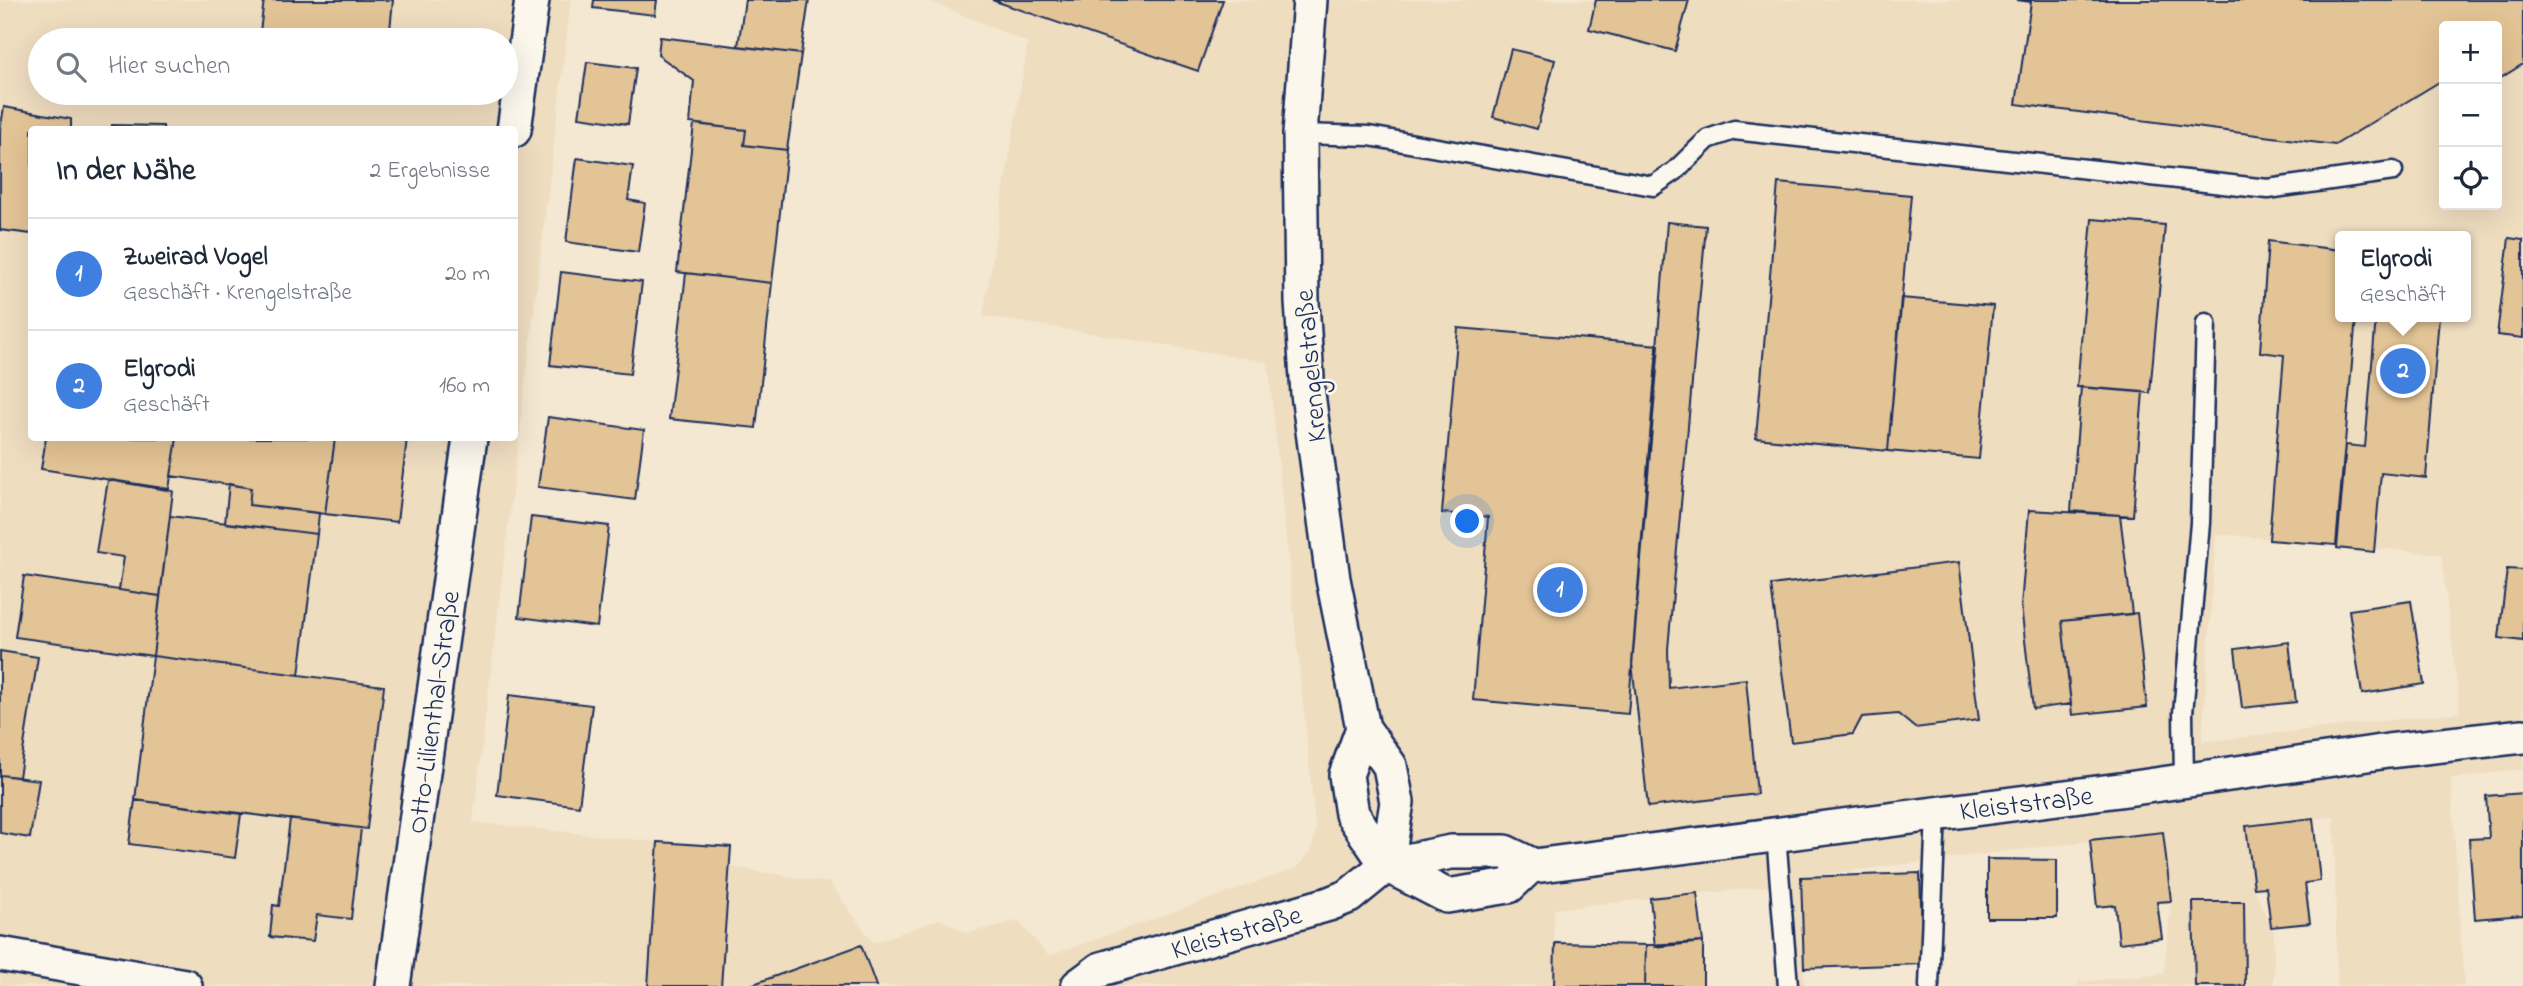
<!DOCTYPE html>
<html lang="de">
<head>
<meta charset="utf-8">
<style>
  :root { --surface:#fff; --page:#f2f2f3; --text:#1f2937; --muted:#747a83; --line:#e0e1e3; --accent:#1f6fb2 }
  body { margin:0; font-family:"Indie Flower",sans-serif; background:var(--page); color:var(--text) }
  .controls { position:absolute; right:21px; top:21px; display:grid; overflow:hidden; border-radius:7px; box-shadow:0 7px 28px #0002 }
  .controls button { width:63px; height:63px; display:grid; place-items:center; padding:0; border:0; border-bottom:2px solid var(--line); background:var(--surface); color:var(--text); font:35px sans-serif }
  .you { position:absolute; left:1468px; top:522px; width:24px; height:24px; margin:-18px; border:5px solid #fff; border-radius:50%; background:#1a73e8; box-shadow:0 0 0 10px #1a73e833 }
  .badge { display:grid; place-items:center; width:46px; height:46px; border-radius:50%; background:var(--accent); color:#fff; font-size:23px; font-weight:700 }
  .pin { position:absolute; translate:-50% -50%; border:4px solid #fff; box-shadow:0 2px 7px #0006 }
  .popup { position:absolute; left:2335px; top:231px; width:136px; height:91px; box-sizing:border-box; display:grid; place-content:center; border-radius:7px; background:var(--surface); filter:drop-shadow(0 2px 5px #0005); font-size:23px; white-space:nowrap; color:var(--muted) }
  .popup b { font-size:26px; color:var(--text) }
  .popup::after { content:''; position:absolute; left:50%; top:100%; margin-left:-14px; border:14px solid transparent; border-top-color:var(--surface) }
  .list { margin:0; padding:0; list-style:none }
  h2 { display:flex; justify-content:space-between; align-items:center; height:91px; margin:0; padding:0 28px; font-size:30px }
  h2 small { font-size:23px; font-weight:400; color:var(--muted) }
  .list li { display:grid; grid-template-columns:46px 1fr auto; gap:21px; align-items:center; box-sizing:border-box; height:112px; padding:0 28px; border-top:2px solid var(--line) }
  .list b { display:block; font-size:26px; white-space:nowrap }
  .list p { margin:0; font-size:23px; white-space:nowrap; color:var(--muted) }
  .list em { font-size:23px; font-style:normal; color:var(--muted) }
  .icon { flex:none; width:38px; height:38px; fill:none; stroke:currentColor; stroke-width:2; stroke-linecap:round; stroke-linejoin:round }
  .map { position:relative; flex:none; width:2523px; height:986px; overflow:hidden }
  .search { position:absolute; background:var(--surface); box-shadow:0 7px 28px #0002; left:28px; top:28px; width:490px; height:77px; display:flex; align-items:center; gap:18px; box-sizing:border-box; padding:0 24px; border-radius:38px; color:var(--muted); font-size:26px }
  .panel { position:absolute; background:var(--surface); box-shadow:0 7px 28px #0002; left:28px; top:126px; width:490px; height:315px; border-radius:7px }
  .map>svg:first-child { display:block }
  .built { fill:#efddc0; fill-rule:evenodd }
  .building { fill:#e3c496; stroke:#1b2f5e; stroke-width:2 }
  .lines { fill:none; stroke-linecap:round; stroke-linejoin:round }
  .service-casing { stroke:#1b2f5e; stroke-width:23 }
  .minor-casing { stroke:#1b2f5e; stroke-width:38 }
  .service { stroke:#fbf7ec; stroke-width:18 }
  .minor { stroke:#fbf7ec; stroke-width:33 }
  .labels { text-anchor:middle; stroke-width:5; stroke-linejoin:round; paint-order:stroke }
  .street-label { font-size:28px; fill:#1b2f5e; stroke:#fbf7ec }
</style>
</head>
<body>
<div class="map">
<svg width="2523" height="986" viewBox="0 0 2523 986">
  <rect width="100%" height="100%" fill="#f4e8d2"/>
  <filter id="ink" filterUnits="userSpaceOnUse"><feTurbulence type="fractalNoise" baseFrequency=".0143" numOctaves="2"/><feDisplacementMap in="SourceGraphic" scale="14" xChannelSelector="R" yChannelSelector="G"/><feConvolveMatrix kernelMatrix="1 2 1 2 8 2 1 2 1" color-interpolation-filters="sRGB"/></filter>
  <g filter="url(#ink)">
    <path class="built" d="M0,0H571L473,822L658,842L730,867L830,883L873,943L940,919L967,933L1018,921L1049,956L1297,868L1311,851L1316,831L1268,362L983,316L1028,43L928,0H2523V769L2451,779L2464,986H2337L2334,817L2246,826L2254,888L2274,932V986H2078V982L2164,974L2171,901L2163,832L1802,877L1804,986H1774L1772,886L1554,909V986H0ZM2444,26H2497V205H2444ZM40,40H506V93H40ZM32,130H514V438H32ZM2340,236H2466V317H2340ZM2216,534L2441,554L2460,712L2202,742Z"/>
    <path class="building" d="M264,0H393L389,40H259Z
      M594,0H657L655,15L593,8Z
      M745,0H809L801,54L738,46Z
      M992,0H1223L1198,71Z
      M1596,0H1689L1675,51L1589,29Z
      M2017,0H2523V64L2499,79L2497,26H2444V79L2335,145L2016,104L2031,2Z
      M660,37L801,54L787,150L744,145L746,130L690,123L694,81L658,55Z
      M1511,49L1555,60L1537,129L1493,117Z
      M587,62L636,68L628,124L579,117Z
      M4,107L71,119V130H32V234L0,230V131Z
      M694,124L746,130L744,145L787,150L772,283L677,272Z
      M112,125L163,126V130H111Z
      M577,158L633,166L628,200L645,203L638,252L566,242Z
      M1778,183L1911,195L1888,451L1756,438Z
      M2092,219L2165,225L2150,393L2077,387Z
      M1667,222L1706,226L1668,649L1669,688L1746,679L1757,794L1648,807L1632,663Z
      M2509,238L2523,240V338L2497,335Z
      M2268,241L2340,250V317H2356L2336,545L2269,540L2284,355L2260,352Z
      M561,272L642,282L630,374L550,365Z
      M686,273L772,283L756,428L669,419Z
      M1901,298L1993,306L1979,459L1888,451Z
      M2376,317H2439L2426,478L2381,473L2374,552L2337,548L2346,445L2365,447Z
      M1458,328L1659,345L1628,714L1473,700L1488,517L1442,513Z
      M2081,387L2143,392L2133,516L2071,511Z
      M548,417L644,430L635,500L538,487Z
      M46,438H177L169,489L41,469Z
      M177,438H335L325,514L249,505L251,488L171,476Z
      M335,438H407L397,522L325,514Z
      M108,480L173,491L160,596L119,590L124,557L96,553Z
      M229,484L251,488L249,505L319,513L317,534L225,523Z
      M2029,510L2120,515L2132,614L2062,621L2071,704L2033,709L2021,606Z
      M170,516L317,534L299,675L153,656Z
      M531,517L609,526L597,627L519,617Z
      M1959,562L1979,720L1915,728L1898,714L1862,717L1853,734L1791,742L1771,585Z
      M2507,569L2523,570V641L2499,638Z
      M24,576L160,596L153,656L15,637Z
      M2411,601L2424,684L2362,694L2349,610Z
      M2137,613L2147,707L2072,715L2062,621Z
      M2289,642L2296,702L2242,708L2235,649Z
      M0,651L38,657L19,777L0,775Z
      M153,656L384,686L367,829L135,800Z
      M509,695L592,705L579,806L497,795Z
      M0,775L39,780L30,838L0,833Z
      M2523,793V915L2475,919L2469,839L2489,838L2486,796Z
      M135,800L241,814L235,858L129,844Z
      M2313,818L2320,881L2305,883L2310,923L2271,927L2266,887L2254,888L2246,826Z
      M290,819L361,828L351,919L317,915L313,941L270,937L273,905L279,906Z
      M2163,832L2171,901L2157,902L2162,938L2119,943L2115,905L2097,907L2090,840Z
      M658,842L731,847L721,986H648Z
      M1987,859L2057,860V918H1987Z
      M1920,873L1923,964L1804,968L1801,877Z
      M1697,893L1703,942L1655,947L1650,898Z
      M2193,902H2244L2245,986H2195Z
      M1703,942V986H1645L1646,945Z
      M1555,943L1646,945L1645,986H1554Z
      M861,945L876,986H752L751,985Z"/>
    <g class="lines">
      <g class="service-casing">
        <path id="service" d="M1300,134L1369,136L1653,186L1675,171L1708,139L1734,130L2268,189L2393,171
          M2184,781L2183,713L2200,523L2206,323
          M1776,834L1788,986
          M1929,986L1936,813"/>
      </g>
      <g class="minor-casing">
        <path id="minor" d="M1310,0L1300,134L1302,302L1308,394L1333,579L1363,728L1390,766L1397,802L1387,865
          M514,130L532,0
          M1363,728L1346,775L1352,814L1387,865L1447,896L1509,886L1529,867
          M0,954L185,986
          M393,986L470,438
          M1078,986L1101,969L1329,904L1349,896L1387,865L1451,852H1505L1534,866L2127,789L2388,751L2523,736"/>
      </g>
      <use href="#service" class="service"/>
      <use href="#minor" class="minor"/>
    </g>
  </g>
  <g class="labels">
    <g class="street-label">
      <text transform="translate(1309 366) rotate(-95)" y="10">Krengelstraße</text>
      <text transform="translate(432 712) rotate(-82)" y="10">Otto-Lilienthal-Straße</text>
      <text transform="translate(2026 802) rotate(-7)" y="10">Kleiststraße</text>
      <text transform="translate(1236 931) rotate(-16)" y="10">Kleiststraße</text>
    </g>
  </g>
</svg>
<div class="controls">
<button>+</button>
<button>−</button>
<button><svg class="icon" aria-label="locate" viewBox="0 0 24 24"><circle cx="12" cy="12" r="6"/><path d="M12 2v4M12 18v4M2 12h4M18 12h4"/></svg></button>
</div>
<div class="you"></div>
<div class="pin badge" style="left:1560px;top:590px;background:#3f7fe0">1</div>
<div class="pin badge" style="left:2403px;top:371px;background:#3f7fe0">2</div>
<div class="popup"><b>Elgrodi</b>Geschäft</div>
<div class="search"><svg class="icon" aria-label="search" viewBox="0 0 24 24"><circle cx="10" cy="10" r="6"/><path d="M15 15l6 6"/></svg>Hier suchen</div>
<section class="panel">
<h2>In der Nähe<small>2 Ergebnisse</small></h2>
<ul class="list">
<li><span class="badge" style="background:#3f7fe0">1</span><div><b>Zweirad Vogel</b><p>Geschäft · Krengelstraße</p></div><em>20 m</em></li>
<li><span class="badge" style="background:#3f7fe0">2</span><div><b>Elgrodi</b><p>Geschäft</p></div><em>160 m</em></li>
</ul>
</section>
</div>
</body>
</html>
